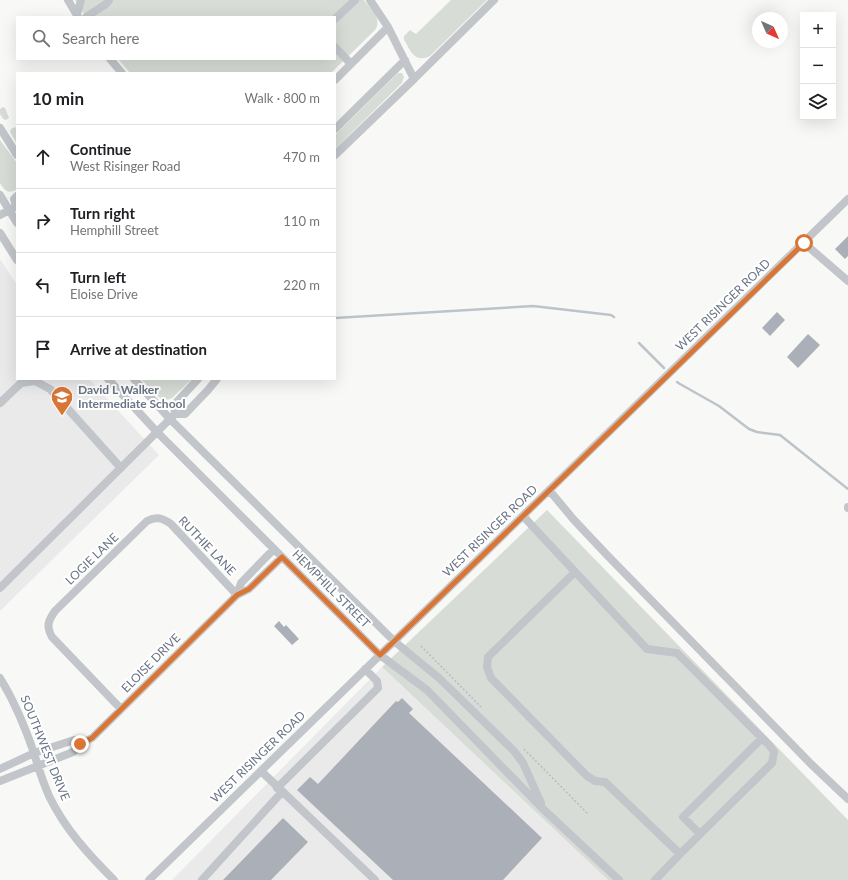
<!DOCTYPE html>
<html lang="en">
<head>
<meta charset="utf-8">
<style>
  :root { --surface:#fff; --page:#f6f6f6; --text:#202124; --muted:#757577; --line:#e0e0e0 }
  body { margin:0; font-family:Lato,sans-serif; background:var(--page); color:var(--text) }
  .controls { position:absolute; right:12px; top:12px; display:grid; overflow:hidden; border-radius:0px; box-shadow:0 4px 16px #0002 }
  .controls button { width:36px; height:36px; display:grid; place-items:center; padding:0; border:0; border-bottom:1px solid var(--line); background:var(--surface); color:var(--text); font:20px sans-serif }
  .compass { position:absolute; left:752px; top:12px; width:36px; height:36px; border-radius:50%; background:var(--surface); box-shadow:0 4px 16px #0002; rotate:135deg }
  .stop { position:absolute; width:12px; height:12px; margin:-9px; border:3px solid #da7635; border-radius:50%; background:#fff }
  .stop.end { background:#da7635; border-color:#fff; box-shadow:0 1px 4px #0008 }
  .list { margin:0; padding:0; list-style:none }
  h2 { display:flex; justify-content:space-between; align-items:center; height:52px; margin:0; padding:0 16px; font-size:17px }
  h2 small { font-size:13px; font-weight:400; color:var(--muted) }
  .list li { display:grid; grid-template-columns:26px 1fr auto; gap:12px; align-items:center; box-sizing:border-box; height:64px; padding:0 16px; border-top:1px solid var(--line) }
  .list b { display:block; font-size:15px; white-space:nowrap }
  .list p { margin:0; font-size:13px; white-space:nowrap; color:var(--muted) }
  .list em { font-size:13px; font-style:normal; color:var(--muted) }
  .icon { flex:none; width:22px; height:22px; fill:none; stroke:currentColor; stroke-width:2; stroke-linecap:round; stroke-linejoin:round }
  .map { position:relative; flex:none; width:848px; height:880px; overflow:hidden }
  .search { position:absolute; background:var(--surface); box-shadow:0 4px 16px #0002; left:16px; top:16px; width:320px; height:44px; display:flex; align-items:center; gap:10px; box-sizing:border-box; padding:0 14px; border-radius:0px; color:var(--muted); font-size:15px }
  .panel { position:absolute; background:var(--surface); box-shadow:0 4px 16px #0002; left:16px; top:72px; width:320px; height:308px; border-radius:0px }
  .map>svg:first-child { display:block }
  .built { fill:#e9eae9 }
  .green { fill:#d7ddd6 }
  .lines { fill:none; stroke-linecap:round; stroke-linejoin:round }
  .stream { stroke:#bcc4ca; stroke-width:2.5 }
  .building { fill:#abb0b8 }
  .path { stroke:#babcc0; stroke-width:1.5; stroke-dasharray:2 2; stroke-linecap:butt }
  .minor { stroke:#c2c5c9; stroke-width:8 }
  .route { stroke:#da7635; stroke-width:5 }
  .labels { text-anchor:middle; stroke-width:4; stroke-linejoin:round; paint-order:stroke }
  .street-label { font-size:12px; fill:#697486; stroke:#fff }
  .poi-label { font-size:12px; font-weight:bold; fill:#697486; stroke:#fff; text-anchor:start }
</style>
</head>
<body>
<div class="map">
<svg width="848" height="880" viewBox="0 0 848 880">
  <rect width="100%" height="100%" fill="#f8f9f6"/>
  <path class="built" d="M0,259L17,285V379H89L159,455L0,611Z
    M382,667L608,880H172Z"/>
  <path class="green" d="M75,0H364C370,8 383,19 375,30L331,73H130L118,59H335V17H86Z
    M451,0H487L430,56C418,62 412,55 407,45C405,41 403,40 404,36L410,30L416,34Z
    M398,73H402L404,77L402,83L335,149V135Z
    M3,107L5,108L9,118L6,120L3,119L0,114V109Z
    M15,127L17,129V144L10,132L11,129Z
    M0,140L17,163V189C8,195 4,190 0,183Z
    M141,379H192L172,398C160,405 149,387 141,379Z
    M547,510L848,820V880H608L382,667Z"/>
  <g class="lines">
    <path class="stream" d="M335,318L533,306L611,315L614,317
      M639,343L664,368
      M677,382L680,384L719,406L749,429L757,432L780,435L848,489"/>
  </g>
  <path class="building" d="M848,236V256L845,259L835,249Z
    M777,312L785,320L770,336L762,328Z
    M808,334L820,345L798,368L787,357Z
    M279,621L284,627L286,625L299,639L292,645L274,626Z
    M402,698L413,709L409,713L542,838L503,880H393L297,790L310,777L318,784L396,701L398,702Z
    M283,818L308,842L271,880H223Z"/>
  <g class="lines">
    <path class="path" d="M421,646L481,707
      M524,749L588,814"/>
    <path class="minor" d="M68,0L78,17
      M370,0L388,27
      M77,15L81,0
      M86,17L106,4L109,0
      M335,19L355,0
      M335,47L351,64
      M110,59L122,73
      M414,79L494,0
      M335,80L388,27L414,79L335,155
      M0,128L17,155
      M335,129L405,60
      M0,195L17,223
      M16,206L14,199L17,196
      M0,215L17,206
      M0,233L17,260
      M804,243L848,281
      M108,379L157,432L380,655L427,690L543,809L619,880
      M134,379L170,419L394,641L439,678L514,751L523,763L541,803
      M0,403L21,383L35,381L50,389L121,468
      M175,414L174,405L198,379
      M549,490L574,520L607,555L811,764L848,799
      M848,508V507
      M523,516L647,649L677,653L770,746L774,752L772,763L680,854L605,782L595,781L587,776L491,678L487,667L488,657L575,572
      M0,588L175,414H185L208,390L217,379
      M237,595L241,583L274,549
      M0,678C15,702 25,727 34,753C38,767 43,782 49,796C65,829 88,854 114,880
      M121,709L52,637C46,626 48,621 55,611L147,521C157,516 162,518 171,524L237,595
      M0,769L34,753L74,740L80,744
      M261,771L375,880
      M0,781L73,752L80,744L92,738L237,595L249,589L282,557
      M277,788L378,688L377,681L365,669
      M700,834L683,817L762,738
      M149,880L848,199
      M202,880L282,792
      M655,880L680,854"/>
  </g>
  <g class="lines">
    <path class="route" d="M80,744L92,738L237,595L249,589L282,557L380,655L804,243"/>
  </g>
  <defs>
    <g id="school-pin" transform="scale(1.15)"><path d="M0 17L-7.5 6A9.5 9.5 0 1 1 7.5 6Z" fill="#da7635" stroke="#fff"/><path d="M0-5L7-2L0 1L-7-2ZM-4 1L0 2.5L4 1V4Q0 6-4 4Z" fill="#fff"/></g>
  </defs>
  <g fill-rule="evenodd">
    <use href="#school-pin" x="62" y="397"/>
  </g>
  <g class="labels">
    <g class="street-label">
      <text transform="translate(723 305) rotate(-44)" y="4">WEST RISINGER ROAD</text>
      <text transform="translate(490 531) rotate(-44)" y="4">WEST RISINGER ROAD</text>
      <text transform="translate(207 546) rotate(46)" y="4">RUTHIE LANE</text>
      <text transform="translate(92 559) rotate(-44)" y="4">LOGIE LANE</text>
      <text transform="translate(331 589) rotate(45)" y="4">HEMPHILL STREET</text>
      <text transform="translate(151 663) rotate(-45)" y="4">ELOISE DRIVE</text>
      <text transform="translate(45 748) rotate(68)" y="4">SOUTHWEST DRIVE</text>
      <text transform="translate(258 757) rotate(-44)" y="4">WEST RISINGER ROAD</text>
    </g>
    <g class="poi-label">
      <text x="78" y="394">David L Walker<tspan x="78" dy="14">Intermediate School</tspan></text>
    </g>
  </g>
</svg>
<div class="controls">
<button>+</button>
<button>−</button>
<button><svg class="icon" aria-label="layers" viewBox="0 0 24 24"><path d="M12 4l9 5-9 5-9-5zM3 14l9 5 9-5"/></svg></button>
</div>
<svg class="compass" viewBox="-18 -18 36 36"><path d="M0-13l5 13h-10z" fill="#e53935"/><path d="M0 13l5-13h-10z" fill="#757577"/></svg>
<div class="stop" style="left:804px;top:243px"></div>
<div class="stop end" style="left:80px;top:744px"></div>
<div class="search"><svg class="icon" aria-label="search" viewBox="0 0 24 24"><circle cx="10" cy="10" r="6"/><path d="M15 15l6 6"/></svg>Search here</div>
<section class="panel">
<h2>10 min<small>Walk · 800 m</small></h2>
<ul class="list">
<li><svg class="icon" aria-label="ahead" viewBox="0 0 24 24"><path d="M12 20V5M6 11l6-6 6 6"/></svg><div><b>Continue</b><p>West Risinger Road</p></div><em>470 m</em></li>
<li><svg class="icon" aria-label="right" viewBox="0 0 24 24"><path d="M7 20v-9h11M14 6l5 5-5 5"/></svg><div><b>Turn right</b><p>Hemphill Street</p></div><em>110 m</em></li>
<li><svg class="icon" aria-label="left" viewBox="0 0 24 24"><path d="M17 20v-9H6M10 6l-5 5 5 5"/></svg><div><b>Turn left</b><p>Eloise Drive</p></div><em>220 m</em></li>
<li><svg class="icon" aria-label="arrive" viewBox="0 0 24 24"><path d="M6 21V4h12l-3 4 3 4H6"/></svg><div><b>Arrive at destination</b></div></li>
</ul>
</section>
</div>
</body>
</html>
